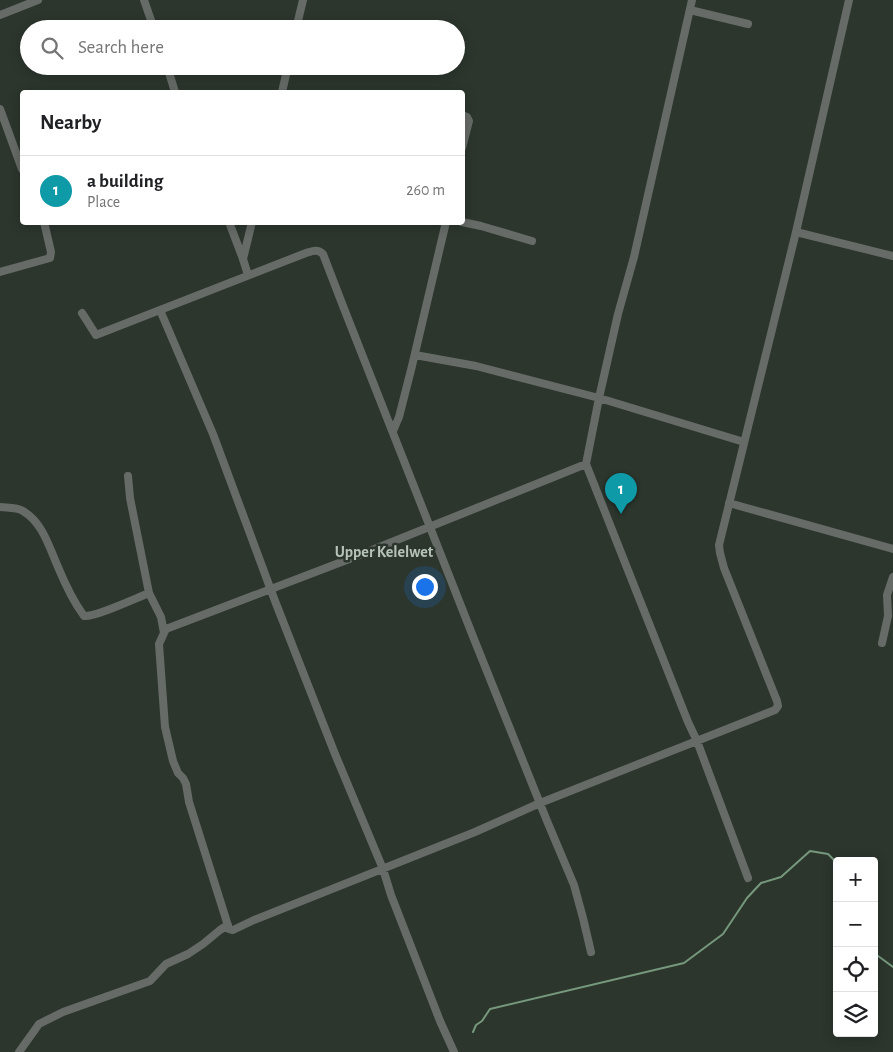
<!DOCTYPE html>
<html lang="en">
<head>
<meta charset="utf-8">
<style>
  :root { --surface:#fff; --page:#f2f2f2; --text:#202124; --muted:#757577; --line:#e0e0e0; --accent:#695e81 }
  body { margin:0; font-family:"Alegreya Sans",sans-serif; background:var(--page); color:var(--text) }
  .controls { position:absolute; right:15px; bottom:15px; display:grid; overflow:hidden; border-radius:5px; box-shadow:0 2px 12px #0003 }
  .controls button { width:45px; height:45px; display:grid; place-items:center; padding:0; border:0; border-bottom:1px solid var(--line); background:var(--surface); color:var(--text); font:25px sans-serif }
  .you { position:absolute; left:424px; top:586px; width:18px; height:18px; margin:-12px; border:4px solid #fff; border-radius:50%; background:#1a73e8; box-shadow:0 0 0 8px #1a73e833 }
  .badge { display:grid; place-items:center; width:32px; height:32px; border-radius:50%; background:var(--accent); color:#fff; font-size:16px; font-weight:700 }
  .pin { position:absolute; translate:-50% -41px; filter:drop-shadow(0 1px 2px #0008) }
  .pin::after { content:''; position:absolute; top:26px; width:18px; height:15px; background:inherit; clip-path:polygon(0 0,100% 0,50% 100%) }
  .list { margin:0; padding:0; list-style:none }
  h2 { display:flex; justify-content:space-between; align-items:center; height:65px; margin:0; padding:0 20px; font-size:21px }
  h2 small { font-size:16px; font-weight:400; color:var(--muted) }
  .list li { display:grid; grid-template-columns:32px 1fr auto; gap:15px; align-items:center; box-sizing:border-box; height:70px; padding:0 20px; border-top:1px solid var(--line) }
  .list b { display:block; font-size:19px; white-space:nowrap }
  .list p { margin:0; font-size:16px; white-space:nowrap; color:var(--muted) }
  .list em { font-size:16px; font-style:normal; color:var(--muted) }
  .icon { flex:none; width:28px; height:28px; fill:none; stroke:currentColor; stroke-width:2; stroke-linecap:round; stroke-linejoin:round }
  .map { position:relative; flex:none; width:893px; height:1052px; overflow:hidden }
  .search { position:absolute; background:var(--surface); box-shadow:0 2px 12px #0003; left:20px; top:20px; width:445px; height:55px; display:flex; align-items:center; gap:12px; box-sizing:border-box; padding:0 18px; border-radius:28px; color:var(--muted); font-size:19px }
  .panel { position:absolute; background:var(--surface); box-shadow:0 2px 12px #0003; left:20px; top:90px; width:445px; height:135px; border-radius:5px }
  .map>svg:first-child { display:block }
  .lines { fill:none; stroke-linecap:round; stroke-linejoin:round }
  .stream { stroke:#76987d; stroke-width:2 }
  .minor { stroke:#666b67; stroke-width:8 }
  .labels { text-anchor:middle; stroke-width:5; stroke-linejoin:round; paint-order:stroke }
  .quarter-label { font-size:16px; font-weight:bold; fill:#b6c2b8; stroke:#2c362d }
</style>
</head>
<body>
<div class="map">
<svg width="893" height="1052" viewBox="0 0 893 1052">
  <rect width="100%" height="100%" fill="#2c362d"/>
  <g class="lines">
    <path class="stream" d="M874,953L893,967
      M473,1032L476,1025L482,1021L490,1009L684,963L723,934L747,898L761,883L781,877L810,851L828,854L837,863"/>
    <path class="minor" d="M144,0L154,29
      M692,0L634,257L618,314L599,398L586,464L688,722L697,741L748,878
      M690,10L748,24
      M0,15L38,0
      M296,29L303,0
      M167,66L175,92
      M282,92L288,66
      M0,109L22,169
      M462,115L467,117L469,121L462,148
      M229,222L243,259L248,275
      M462,222L481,226L532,241
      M796,232L893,256
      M243,259L252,222
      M0,272L50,258L51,252L44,222
      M160,310L213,434L275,601L335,754L383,869L391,895L440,1021L454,1052
      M82,313L96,335L306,253C313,251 317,249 323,254L343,306L474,639L547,821L574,885L583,918L591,952
      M415,355L476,366L599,398L744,442
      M393,431L399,417L412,366L446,222
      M729,503L893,549
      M0,507C7,508 16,507 23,511C43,523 49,547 58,567C65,584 73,601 84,616C96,617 136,598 149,593L130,498L128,476
      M149,593L161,617L164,633L159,644L165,727L173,761L178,773L183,778L186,784L189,802L225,916L229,929L233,930L254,920L475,832L540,803L775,710L778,706L777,701L724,568L720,553L719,545L796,232L849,0
      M164,633L166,629L352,558L586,464
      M882,643L888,616L887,595L893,577
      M19,1052L39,1024L63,1012L150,981L166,964L188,954L203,944L220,930L228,925"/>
  </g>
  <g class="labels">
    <g class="quarter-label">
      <text x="384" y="557">Upper Kelelwet</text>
    </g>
  </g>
</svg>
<div class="controls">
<button>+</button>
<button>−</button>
<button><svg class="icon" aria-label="locate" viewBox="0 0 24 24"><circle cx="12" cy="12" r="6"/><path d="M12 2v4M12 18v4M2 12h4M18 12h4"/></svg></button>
<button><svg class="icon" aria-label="layers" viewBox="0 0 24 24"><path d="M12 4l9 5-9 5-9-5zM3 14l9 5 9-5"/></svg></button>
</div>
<div class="you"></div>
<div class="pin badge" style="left:621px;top:514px;background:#0f9aa8">1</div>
<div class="search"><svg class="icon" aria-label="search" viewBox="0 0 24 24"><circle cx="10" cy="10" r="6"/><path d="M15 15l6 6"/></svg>Search here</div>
<section class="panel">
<h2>Nearby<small></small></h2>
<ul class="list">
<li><span class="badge" style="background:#0f9aa8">1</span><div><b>a building</b><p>Place</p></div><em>260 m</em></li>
</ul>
</section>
</div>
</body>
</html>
